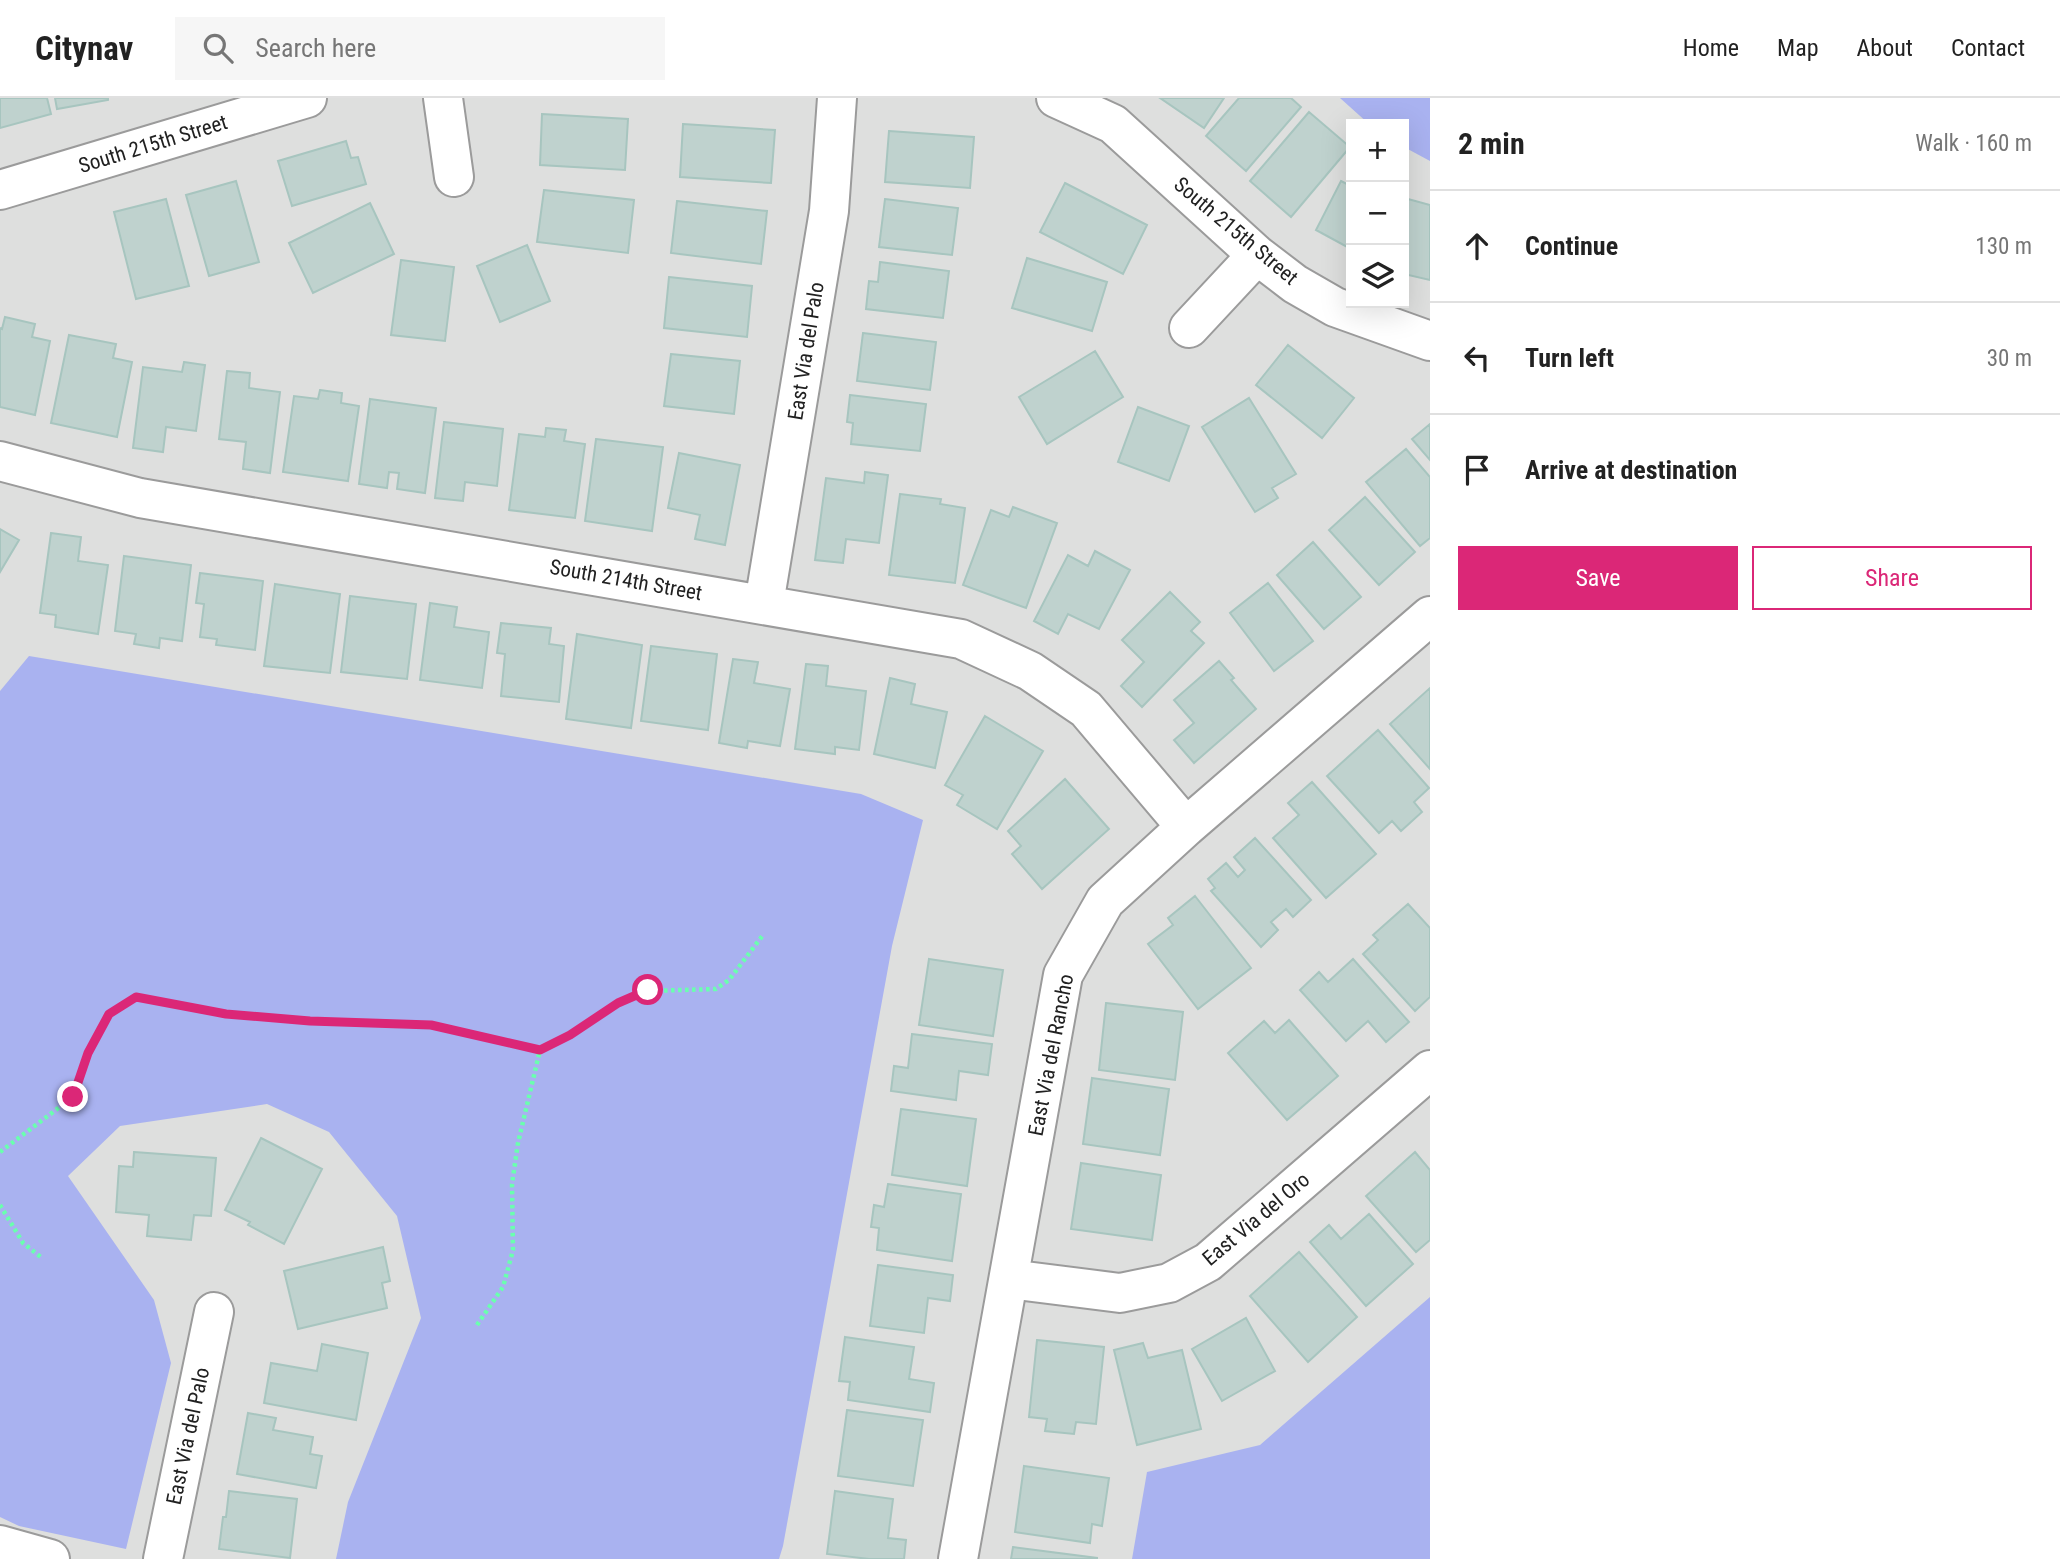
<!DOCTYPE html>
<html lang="en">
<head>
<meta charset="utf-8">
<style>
  :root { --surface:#fff; --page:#f6f6f6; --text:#222; --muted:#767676; --line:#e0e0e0; --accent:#db2777 }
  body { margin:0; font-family:"Roboto Condensed",sans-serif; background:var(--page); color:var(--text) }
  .controls { position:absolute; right:21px; top:21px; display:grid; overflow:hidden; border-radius:0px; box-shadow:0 7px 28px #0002 }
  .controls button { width:63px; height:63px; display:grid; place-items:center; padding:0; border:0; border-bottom:2px solid var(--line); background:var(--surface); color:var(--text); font:35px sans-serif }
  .stop { position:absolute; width:21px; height:21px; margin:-16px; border:5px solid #db2777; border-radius:50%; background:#fff }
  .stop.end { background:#db2777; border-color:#fff; box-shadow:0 2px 7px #0008 }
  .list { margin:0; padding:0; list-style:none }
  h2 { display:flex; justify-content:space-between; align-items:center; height:91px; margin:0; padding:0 28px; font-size:30px }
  h2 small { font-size:23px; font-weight:400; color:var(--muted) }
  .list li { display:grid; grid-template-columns:46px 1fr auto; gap:21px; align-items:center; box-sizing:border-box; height:112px; padding:0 28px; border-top:2px solid var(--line) }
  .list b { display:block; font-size:26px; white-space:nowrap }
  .list em { font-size:23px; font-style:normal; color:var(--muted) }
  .actions { display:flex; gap:14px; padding:21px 28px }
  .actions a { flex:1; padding:16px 0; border:2px solid var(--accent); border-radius:0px; text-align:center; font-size:24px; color:var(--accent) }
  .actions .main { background:var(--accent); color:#fff }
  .icon { flex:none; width:38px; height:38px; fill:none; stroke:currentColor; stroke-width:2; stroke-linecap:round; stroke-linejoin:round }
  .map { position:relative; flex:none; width:1430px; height:1461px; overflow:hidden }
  header { display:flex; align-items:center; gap:42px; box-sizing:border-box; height:98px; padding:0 35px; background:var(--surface); border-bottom:2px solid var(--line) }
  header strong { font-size:33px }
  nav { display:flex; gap:38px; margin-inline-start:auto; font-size:24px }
  .search { width:490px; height:63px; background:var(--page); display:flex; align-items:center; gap:18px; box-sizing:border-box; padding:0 24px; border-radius:0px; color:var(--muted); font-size:26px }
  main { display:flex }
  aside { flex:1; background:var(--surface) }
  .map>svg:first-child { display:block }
  .residential { fill:#dedfde; fill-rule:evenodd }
  .grass { fill:#a9b2f0 }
  .building { fill:#bfd2ce; stroke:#a7c5bf; stroke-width:2 }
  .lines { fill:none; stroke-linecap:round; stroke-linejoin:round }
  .minor-casing { stroke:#9b9b9b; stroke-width:42 }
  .path { stroke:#6affaf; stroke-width:4.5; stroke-dasharray:3.5 3.5; stroke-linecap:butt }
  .minor { stroke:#fff; stroke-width:38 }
  .route { stroke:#db2777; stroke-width:9 }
  .labels { text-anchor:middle; stroke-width:5; stroke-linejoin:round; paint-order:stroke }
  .street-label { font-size:21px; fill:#212121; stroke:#fff }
</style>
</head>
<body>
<header>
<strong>Citynav</strong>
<div class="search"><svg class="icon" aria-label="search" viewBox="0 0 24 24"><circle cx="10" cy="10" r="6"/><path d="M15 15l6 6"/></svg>Search here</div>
<nav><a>Home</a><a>Map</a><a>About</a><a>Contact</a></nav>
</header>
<main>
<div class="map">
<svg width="1430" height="1461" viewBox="0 0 1430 1461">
  <rect width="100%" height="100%" fill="#e7f2f2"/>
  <path class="residential" d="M0,0H1430V1461H0ZM1351,26H1404V205H1351Z"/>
  <path class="grass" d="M1340,0H1430V63L1404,49V26H1369Z
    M29,558L861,696L923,722L892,848L783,1448L779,1461H336L348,1404L421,1220L397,1118L329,1034L267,1006L120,1028L68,1078L154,1202L171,1265L126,1451L19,1428L0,1419V593Z
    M1430,1199V1461H1132L1147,1374L1260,1347Z"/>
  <path class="building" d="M0,0H47L51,16L0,30Z
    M55,0H108V2L57,11Z
    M1160,0H1224L1204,30Z
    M1239,0H1291L1301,9L1246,73L1206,38Z
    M1309,14L1350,49L1291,119L1250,83Z
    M542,16L628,21L625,72L540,67Z
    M683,26L775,32L771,85L680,79Z
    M889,33L974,39L970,90L885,84Z
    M346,43L351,60L358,59L366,86L292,108L278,63Z
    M236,83L259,164L209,178L186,97Z
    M1341,83L1351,88V151L1316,132Z
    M1065,85L1147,127L1123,176L1040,134Z
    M544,92L634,102L628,155L537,144Z
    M166,101L189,188L136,201L114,114Z
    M885,101L958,110L952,157L879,149Z
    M1408,101L1430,107V182L1404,176V119Z
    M677,103L767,113L761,166L671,155Z
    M370,105L394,156L313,195L289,145Z
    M527,147L550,203L500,224L477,168Z
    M1027,160L1107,184L1092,233L1012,210Z
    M401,162L454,169L445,243L391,237Z
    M880,164L949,173L943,220L866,211L869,183L878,184Z
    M669,179L752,188L747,239L664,230Z
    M5,219L35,226L32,239L50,243L35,317L0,309V230L2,231Z
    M863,235L936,244L930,292L857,283Z
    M69,237L116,246L113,260L132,264L117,339L51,325Z
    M1288,247L1354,300L1322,340L1256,287Z
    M1095,253L1123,299L1047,346L1019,299Z
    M671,256L740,263L734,316L664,308Z
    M184,264L205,267L196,333L166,329L163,354L133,350L143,269L182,274Z
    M227,273L250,275L249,290L280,294L270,375L243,371L246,344L219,341Z
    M320,292L342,295L341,305L359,308L348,383L283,374L294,298L318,301Z
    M850,297L926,306L920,353L851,346L853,325L847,324Z
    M1249,300L1296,376L1272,390L1278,400L1255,414L1202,329Z
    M370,301L436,310L425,395L397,391L399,375L389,374L387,390L359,386Z
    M1138,309L1189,328L1169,383L1118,364Z
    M444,324L503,331L497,388L465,384L463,403L435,400Z
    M1430,326V362L1412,341Z
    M546,330L566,332L564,343L585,346L575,420L509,412L519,336L545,339Z
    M596,341L663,349L652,433L585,423Z
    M1406,351L1430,379V440L1420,448L1366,384Z
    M679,355L740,367L725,447L695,441L700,417L668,410Z
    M865,374L888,377L879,445L846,441L843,465L815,462L826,380L864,385Z
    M900,396L941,401L940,406L965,410L955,485L889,477Z
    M1365,399L1415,454L1379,487L1329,432Z
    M1013,409L1057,425L1026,510L963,487L991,412L1009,419Z
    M0,431L19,442L0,474Z
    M51,435L81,439L78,463L108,467L98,536L55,529L56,517L40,515Z
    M1313,444L1361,499L1324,531L1277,477Z
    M1095,453L1130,472L1099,531L1068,516L1058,536L1034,523L1068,457L1088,468Z
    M124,458L191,467L182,543L160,540L159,550L134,546L136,536L115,533Z
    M200,475L263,483L255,552L216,547L217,541L200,539L204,506L196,505Z
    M1268,485L1313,543L1274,573L1230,515Z
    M275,486L340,496L330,575L264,568Z
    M1170,494L1200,524L1191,533L1204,545L1142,609L1121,588L1144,564L1122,542Z
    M350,498L416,506L407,581L341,574Z
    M430,505L457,509L454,529L489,534L482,590L420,582Z
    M501,525L551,530L549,546L564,548L559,604L501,598L505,556L497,555Z
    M577,536L642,547L631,630L566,621Z
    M651,548L717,556L708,632L641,623Z
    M733,561L758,564L754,585L790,591L780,648L748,643L747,650L719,645Z
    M1219,563L1234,580L1231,582L1256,611L1194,665L1174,642L1194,625L1174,602Z
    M806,566L828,568L826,588L866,593L859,652L835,649V656L795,651Z
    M890,580L915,586L911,606L947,614L935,670L874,656Z
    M1430,590V671L1390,626Z
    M985,618L1043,653L997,731L957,707L963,697L945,687Z
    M1378,632L1429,690L1414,704L1422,714L1401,733L1392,723L1379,735L1327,678Z
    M1065,681L1109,731L1042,791L1012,756L1021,748L1008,733Z
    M1312,684L1376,756L1326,800L1273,740L1299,717L1288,705Z
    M1255,740L1311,802L1293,819L1286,811L1271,824L1278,832L1261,849L1211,793L1215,790L1208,781L1226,765L1238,779L1245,772L1234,759Z
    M1195,798L1251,870L1198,911L1148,846L1173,827L1168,820Z
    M1408,806L1430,830V899L1415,913L1363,856L1378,842L1373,837Z
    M929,861L1003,872L993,938L919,927Z
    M1353,861L1409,924L1386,944L1368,923L1346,943L1300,892L1319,874L1328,884Z
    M1106,905L1183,914L1175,982L1099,972Z
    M1289,922L1338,978L1287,1022L1228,955L1264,923L1275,935Z
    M912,936L992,946L988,977L959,973L956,1002L891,993L894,968L908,970Z
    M1092,980L1169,991L1160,1057L1083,1046Z
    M901,1011L976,1021L967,1088L892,1077Z
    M261,1040L322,1071L284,1146L248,1127L250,1124L225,1112Z
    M134,1054L216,1060L211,1118L194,1117L191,1142L147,1138L149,1117L116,1114L119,1068L133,1069Z
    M1415,1054L1430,1072V1142L1416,1154L1366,1098Z
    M1081,1065L1161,1077L1152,1142L1071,1131Z
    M888,1086L961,1096L952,1163L877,1152L879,1130L871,1129L874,1107L884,1109Z
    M1369,1116L1413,1166L1366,1208L1310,1144L1329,1127L1341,1141Z
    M383,1149L390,1183L382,1185L387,1210L298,1231L284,1173Z
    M1299,1154L1357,1219L1308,1264L1250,1198Z
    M878,1167L953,1177L950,1203L928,1200L924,1235L870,1228Z
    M1246,1220L1275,1273L1222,1303L1192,1251Z
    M845,1239L914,1249L909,1281L934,1285L930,1314L848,1302L850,1284L839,1283Z
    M1037,1242L1104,1249L1096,1326L1076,1324L1074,1336L1045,1333L1047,1321L1029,1319Z
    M1143,1245L1148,1260L1182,1252L1201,1331L1137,1347L1114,1252Z
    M322,1246L368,1255L356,1322L264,1305L271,1265L317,1273Z
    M847,1312L923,1322L913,1388L838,1378Z
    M248,1315L276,1320L273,1332L313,1339L310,1356L322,1358L316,1390L237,1376Z
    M1024,1368L1109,1380L1102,1428L1092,1426L1090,1445L1015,1434Z
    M229,1393L297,1401L290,1460L219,1451L223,1419H226Z
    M835,1393L893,1401L888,1440L906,1442L904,1461H869L827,1456Z
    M1013,1449L1097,1460V1461H1011Z"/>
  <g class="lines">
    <g class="minor-casing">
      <path id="minor" d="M443,0L454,79
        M1056,0L1113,26L1257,157L1295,186L1335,209L1430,243
        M0,92L307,0
        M1189,230L1257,157
        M0,363L140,400L961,541L1030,573L1086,611L1186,729
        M764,506L829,113L837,0
        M1009,1181L1120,1195L1169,1185L1208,1164L1430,972
        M0,1447L50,1461
        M163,1461L214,1214
        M958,1461L1063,877L1105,803L1186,729L1430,518"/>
    </g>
    <path class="path" d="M0,1054L73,999L87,955L109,916L136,899L226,916L309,923L431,927L540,952
      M0,1107L23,1145L42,1160
      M477,1227L503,1189L513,1152L512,1086L518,1045L540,952L570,937L618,905L648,893L716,891L729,882L763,837"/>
    <use href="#minor" class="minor"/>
  </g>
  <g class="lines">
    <path class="route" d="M73,999L88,955L109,916L136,899L226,916L310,923L431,927L540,952L570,937L618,905L648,892"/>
  </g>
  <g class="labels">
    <g class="street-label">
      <text transform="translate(153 46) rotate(-17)" y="7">South 215th Street</text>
      <text transform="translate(1236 133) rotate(40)" y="7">South 215th Street</text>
      <text transform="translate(806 253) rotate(-81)" y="7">East Via del Palo</text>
      <text transform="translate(626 482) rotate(10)" y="7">South 214th Street</text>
      <text transform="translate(1051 957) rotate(-79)" y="7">East Via del Rancho</text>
      <text transform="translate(1256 1121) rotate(-40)" y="7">East Via del Oro</text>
      <text transform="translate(188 1338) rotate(-78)" y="7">East Via del Palo</text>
    </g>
  </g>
</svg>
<div class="controls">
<button>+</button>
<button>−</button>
<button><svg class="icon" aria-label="layers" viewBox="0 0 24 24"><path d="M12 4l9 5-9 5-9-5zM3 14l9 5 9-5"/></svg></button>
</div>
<div class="stop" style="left:648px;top:892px"></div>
<div class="stop end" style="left:73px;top:999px"></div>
</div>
<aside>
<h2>2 min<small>Walk · 160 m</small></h2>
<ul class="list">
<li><svg class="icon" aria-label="ahead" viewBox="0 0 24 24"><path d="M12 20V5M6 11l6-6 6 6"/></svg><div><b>Continue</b></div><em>130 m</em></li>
<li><svg class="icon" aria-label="left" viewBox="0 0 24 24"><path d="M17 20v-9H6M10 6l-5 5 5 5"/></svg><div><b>Turn left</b></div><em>30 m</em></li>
<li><svg class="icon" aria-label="arrive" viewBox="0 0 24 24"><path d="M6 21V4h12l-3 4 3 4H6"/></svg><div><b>Arrive at destination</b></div></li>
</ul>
<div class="actions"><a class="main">Save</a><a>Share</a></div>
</aside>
</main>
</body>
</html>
